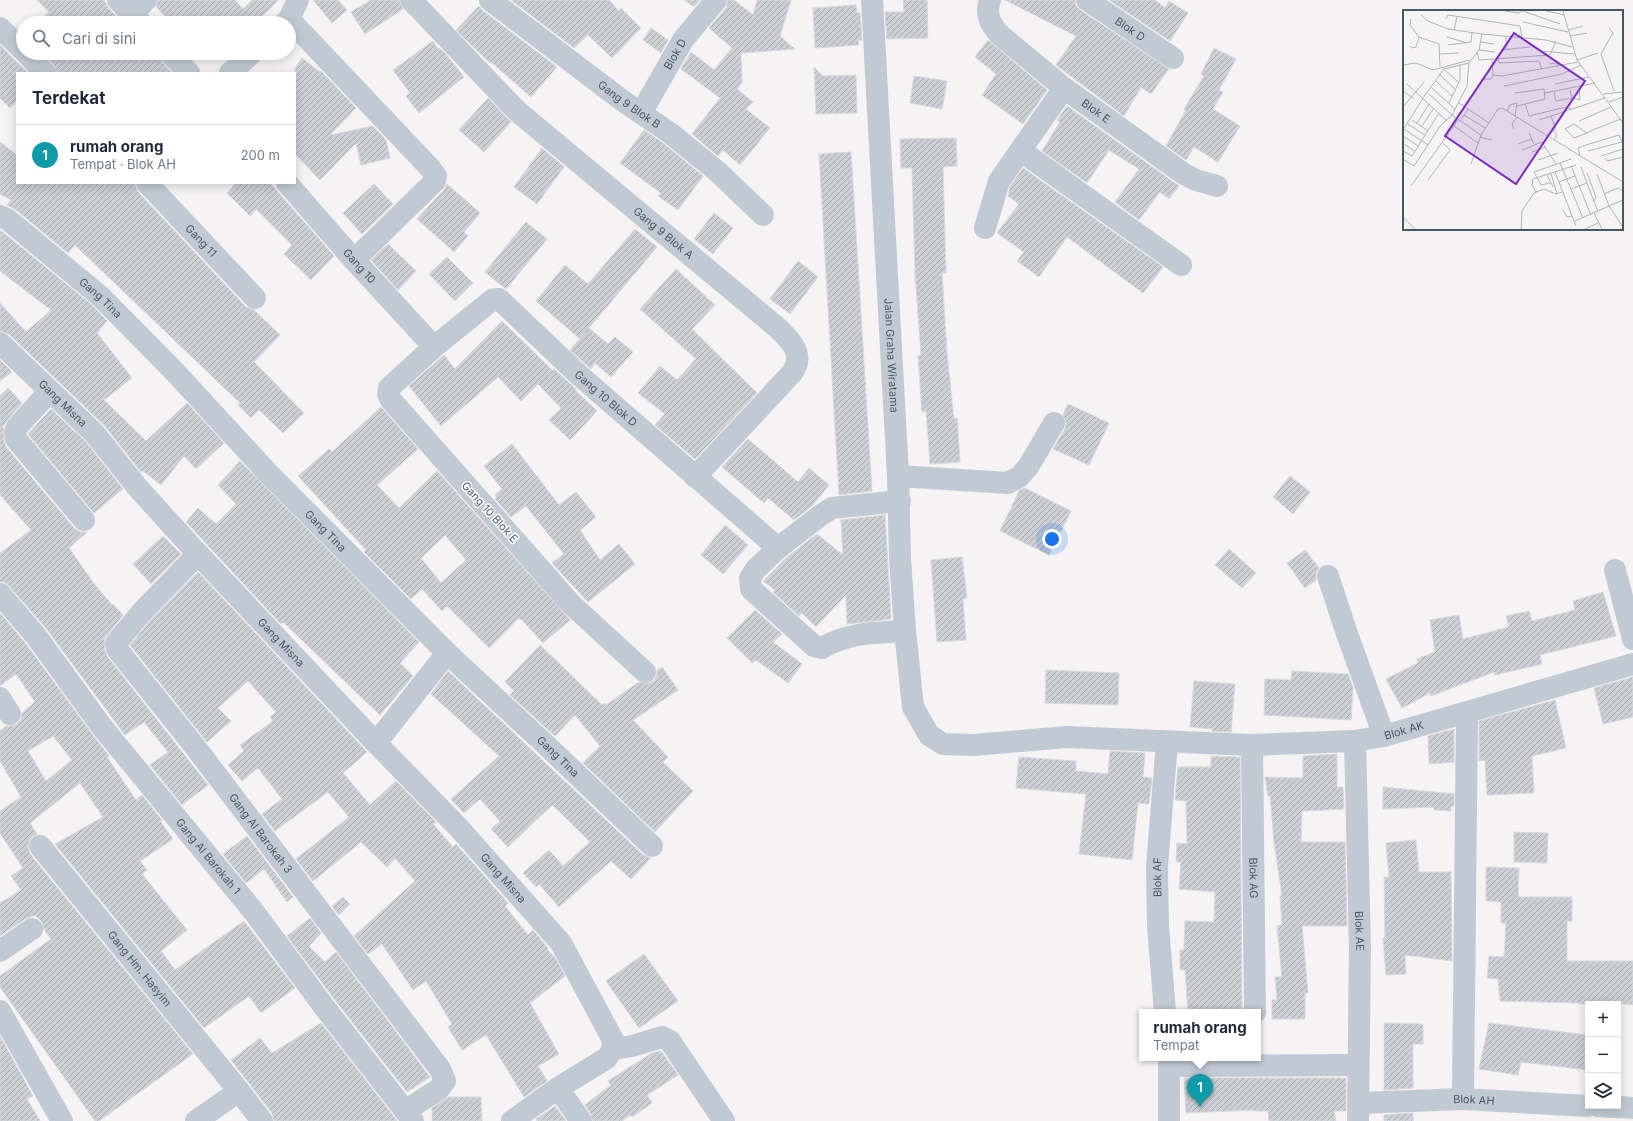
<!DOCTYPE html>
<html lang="id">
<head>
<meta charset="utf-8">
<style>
  :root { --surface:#fff; --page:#f6f6f7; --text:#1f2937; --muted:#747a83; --line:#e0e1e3; --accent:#1a73e8 }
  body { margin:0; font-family:Inter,sans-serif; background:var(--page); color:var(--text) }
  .controls { position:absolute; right:12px; bottom:12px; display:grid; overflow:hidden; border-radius:0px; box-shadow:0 2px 10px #0003 }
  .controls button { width:36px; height:36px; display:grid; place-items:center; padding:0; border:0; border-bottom:1px solid var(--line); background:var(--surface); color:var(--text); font:20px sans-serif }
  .you { position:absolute; left:1052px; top:539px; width:14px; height:14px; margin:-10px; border:3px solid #fff; border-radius:50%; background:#1a73e8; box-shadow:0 0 0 6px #1a73e833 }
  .badge { display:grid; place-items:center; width:26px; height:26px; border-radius:50%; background:var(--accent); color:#fff; font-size:13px; font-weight:700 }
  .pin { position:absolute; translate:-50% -33px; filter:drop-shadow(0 1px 2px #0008) }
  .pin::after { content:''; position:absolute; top:21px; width:14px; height:12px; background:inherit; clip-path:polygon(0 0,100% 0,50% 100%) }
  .popup { position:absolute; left:1139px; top:1009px; width:122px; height:52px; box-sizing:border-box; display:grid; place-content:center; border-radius:0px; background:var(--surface); filter:drop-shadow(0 1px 3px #0005); font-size:13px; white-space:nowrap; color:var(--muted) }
  .popup b { font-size:15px; color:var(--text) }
  .popup::after { content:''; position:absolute; left:50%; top:100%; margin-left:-8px; border:8px solid transparent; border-top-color:var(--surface) }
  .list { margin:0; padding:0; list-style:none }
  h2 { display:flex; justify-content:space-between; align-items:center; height:52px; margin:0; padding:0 16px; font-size:17px }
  h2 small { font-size:13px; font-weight:400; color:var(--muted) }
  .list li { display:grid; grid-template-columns:26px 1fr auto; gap:12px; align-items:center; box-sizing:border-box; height:60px; padding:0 16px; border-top:1px solid var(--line) }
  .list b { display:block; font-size:15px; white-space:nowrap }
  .list p { margin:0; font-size:13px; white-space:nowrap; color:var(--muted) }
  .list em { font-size:13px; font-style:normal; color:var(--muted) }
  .icon { flex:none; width:22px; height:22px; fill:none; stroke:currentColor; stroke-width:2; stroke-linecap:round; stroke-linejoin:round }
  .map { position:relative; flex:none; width:1633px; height:1121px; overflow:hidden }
  .search { position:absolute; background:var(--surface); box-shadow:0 2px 10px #0003; left:16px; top:16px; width:280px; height:44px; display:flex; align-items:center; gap:10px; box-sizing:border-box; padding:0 14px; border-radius:22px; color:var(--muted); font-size:15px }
  .panel { position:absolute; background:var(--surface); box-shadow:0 2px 10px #0003; left:16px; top:72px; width:280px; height:112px; border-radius:0px }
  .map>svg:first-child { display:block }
  .building { fill:url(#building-hatch); stroke:#d7d9de; fill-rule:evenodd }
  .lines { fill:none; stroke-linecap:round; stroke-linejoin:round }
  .minor { stroke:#c1cad2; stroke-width:22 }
  .labels { text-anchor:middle; stroke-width:3; stroke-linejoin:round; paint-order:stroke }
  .street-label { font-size:11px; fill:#4a5661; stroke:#fff }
  .inset-road { fill:none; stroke:#b1b4b9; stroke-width:1 }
  .view { fill:#7b2cbf; fill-opacity:0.15; stroke:#7b2cbf; stroke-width:2 }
  .inset-edge { fill:none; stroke:#4a5661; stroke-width:2 }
</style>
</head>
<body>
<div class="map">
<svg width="1633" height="1121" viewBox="0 0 1633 1121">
  <defs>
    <pattern id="building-hatch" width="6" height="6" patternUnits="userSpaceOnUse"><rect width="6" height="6" fill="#cdcfd5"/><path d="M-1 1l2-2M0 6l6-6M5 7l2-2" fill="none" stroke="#a8abb0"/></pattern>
  </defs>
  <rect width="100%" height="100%" fill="#f5f3f3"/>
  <path class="building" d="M37,0H104L109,9L123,23H37L49,12Z
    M158,0H235L243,9L252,0H279L256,22L257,23H172L156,7Z
    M313,0H338L347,10L332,23Z
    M371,0H399L403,9L365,34L351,12Z
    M511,0H609L619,11L621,8L641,28L612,58L588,35L574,48Z
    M684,0H700L694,7Z
    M728,0H734L753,15L757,0H791L780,36L795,49L741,53L742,83L737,89L753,102L746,109L770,128L740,165L723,150L718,156L692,134L720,98L681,69L691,52L714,70L732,48L709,28L726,8Z
    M903,0H927L928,38L887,39L885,12H904Z
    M1005,0H1075L1076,6L1080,10L1169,69L1151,94L1141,87L1124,116L1056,65L1076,36Z
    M1109,0H1155L1165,8L1169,1L1188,13L1170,41Z
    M856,5L857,13H860L862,40H858L859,45L815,48L813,8Z
    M479,6L482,10L557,67L531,97L491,62L490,63L456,30Z
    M651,28L668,40L661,53L643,40Z
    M988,40L1047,90L1023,124L982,95L996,74L975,57Z
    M433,41L438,49L439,48L445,53L464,77L419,113L406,96L410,93L393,70Z
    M0,45L28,73H17V100L10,108L0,98Z
    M1214,48L1236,59L1219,90L1223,92L1213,109L1240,126L1218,162L1194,147L1186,160L1166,146L1186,110L1184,109L1204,76L1201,74Z
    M43,53H158L161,61L172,73H57L54,65Z
    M302,58L320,72L321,71L356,108L330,135L373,126L386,140L390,158L361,165L356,143L320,180L295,154V68Z
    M814,67L823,76L856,75L857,113L816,114Z
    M914,76L947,81L942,109L910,103Z
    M488,98L511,122L484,152L459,130Z
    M1067,106L1179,186L1169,199L1160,192L1139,220L1115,202L1139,169L1109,150L1087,183L1042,151L1060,122L1057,120Z
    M644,130L663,143L703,176L678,210L658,196L661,193L620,163Z
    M956,138L957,166L943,167L946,273H942L947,353L954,419L957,418L960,462L930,464L926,411L922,412L918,356L921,355L915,273L912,168H901L900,139Z
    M0,142L17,155V183H134L138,192L246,307L254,310L280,335L254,362L304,413L283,433L259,410L251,418L238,405L240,403L75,245L68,253L15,209L7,205L11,200L0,194Z
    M542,148L564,167L537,204L514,187Z
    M851,152L872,491L839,495L819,154Z
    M1023,168L1163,267L1143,293L1067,237L1039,277L1017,261L1024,252L997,233L1019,204L1008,196L1010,186Z
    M236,183H270L334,256L311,280L284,254L292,245L256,209L250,216L227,193Z
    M374,184L393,204L362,234L343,213Z
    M447,184L480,213L464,232L468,236L454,252L417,219L444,190Z
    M714,213L733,228L713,254L694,239Z
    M526,222L547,239L506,289L485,272Z
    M635,229L657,247L589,328L608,344L615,337L633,352L611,377L595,363L591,369L570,350L585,333L580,339L536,301L565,265L588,284Z
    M0,230L92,305L107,321L97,333L132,378L104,400L146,441L187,403L224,443L196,469L184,456L161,485L143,471L141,472L104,425L9,334L0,331V303L26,332L51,310L0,271Z
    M388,244L416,271L398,290L371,260Z
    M447,257L473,283L455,301L429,274Z
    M798,261L818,277L790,314L770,299Z
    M676,269L715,305L692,329L757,393L695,459L655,425L665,414L638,393L660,366L677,380L696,359L640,309Z
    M502,321L553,371L554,369L576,389L575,390L597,411L570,440L549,420L561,408L538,384L521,401L498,377L441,426L409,386L444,355L455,369Z
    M0,360L12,372L0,381Z
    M8,388L22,403L8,419L3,427L4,441L6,447L74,528L80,532H87L69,548L95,585L112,605L113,604L123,615L104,639L105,651L107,656L208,785L182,805L150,765L168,752L144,722L125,735L46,628L9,586L4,582H0V553L31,530L0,495V396Z
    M1068,404L1109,423L1089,465L1053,449L1065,429L1066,423L1063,415Z
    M381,407L418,449L377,485L399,508L437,471L570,620L543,643L521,619L520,620L519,618L489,648L447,606L442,611L422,589L411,599L364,552L366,550L298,476L329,449L332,452ZM445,535L466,560L441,583L421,558Z
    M51,409L86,442L123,489L94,513L28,434Z
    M748,439L798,482L809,468L829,485L812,506L794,520L768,498L764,503L722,467Z
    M512,444L559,505L576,492L596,517L580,530L600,560L619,544L635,564L588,602L552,563L564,554L526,506L511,517L495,499L497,498L495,495L502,489L484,466Z
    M240,461L419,642L400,663L413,676L380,715L283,622L281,624L186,522L198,508L216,524L236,504L218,485Z
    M1290,476L1310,492L1293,514L1273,497Z
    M1025,488L1071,511L1049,555L1000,531L1019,491Z
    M885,515L891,619L847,624L846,595L816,627L802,613L799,616L773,592L775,590L763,581L786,558L817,534L843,555L841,520Z
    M725,525L748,545L723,574L701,555Z
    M163,536L181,554L151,584L133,564Z
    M1229,549L1256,573L1242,588L1215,565Z
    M1305,550L1319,568L1316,573V580L1305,588L1287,563Z
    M962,557L967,598L963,599L966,640L937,642L931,560Z
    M198,572L367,752L343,773L370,805L396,781L436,822L433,824L453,847L456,844L508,903L505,906L528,935L533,930L548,948L547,949L556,959L565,976L530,1003L559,1054L538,1066L547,1081L524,1097L486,1035L462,1050L448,1027L452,1024L426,981L413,990L382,944L368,954L354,936L415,881L395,858L387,867L361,842L313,881L296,859L349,817L328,792L275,831L262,814L282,799L258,768L242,781L228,765L244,751L240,745L273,721L270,717L276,712L248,681L218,708L231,721L207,742L130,645L150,621Z
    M1603,592L1616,636L1540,655L1542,664L1495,675L1494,672L1431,696L1430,693L1402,708L1386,679L1418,663L1417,659L1435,652L1430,620L1459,615L1463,639L1509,627L1506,616L1529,611L1532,621L1575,610L1573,601Z
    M755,610L782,634L773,642L802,664L788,683L756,660L752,663L727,638Z
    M0,613L26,644L92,734L109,756L107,757L136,800L142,795L162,820L160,821L173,839L140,861L147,870L142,874L187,930L161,951L175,970L244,921L295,988L261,1013L249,996L204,1028L55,844L103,817L80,783L30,823L37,834L32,837L29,841L28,848L30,854L193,1054L99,1121H95L0,987V976L51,939L44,929L42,922L35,915L25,919L0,936V903L21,890L11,876L23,868L0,833V811L21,797L0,761V731L6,726H11L17,724L21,720L22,713L35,702L16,674L0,686ZM53,736L72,760L46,781L28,751Z
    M540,645L602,705L605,703L606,705L639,682L648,684L654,681L657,675V670L662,667L678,690L633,720L668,757L663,762L693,791L655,832L583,763L600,746L575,715L555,736L510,695L514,691L505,682Z
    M1046,670L1119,673L1118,705L1045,703Z
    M448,671L643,855L651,858L631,879L611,861L559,907L539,884L536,887L523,873L549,850L563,866L590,842L567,819L552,805L508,847L491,829L500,821L480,799L464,813L451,799L499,756L431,694Z
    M1292,671L1348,674L1353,688L1351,720L1264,715L1265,679L1291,680Z
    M1633,677V717L1603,724L1594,688Z
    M1194,681L1235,684L1231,732L1212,731V729L1190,727Z
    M1555,700L1566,748L1532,756L1534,793L1487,795L1485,760L1479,761V721Z
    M1454,729V762L1429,764L1428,736Z
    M1110,751L1145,753L1143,777L1152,778L1149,804L1138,803L1132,860L1079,854L1086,794L1016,788L1019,757L1076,761V771L1108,774Z
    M1337,754V787H1343L1344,809L1302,811L1301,842H1345L1347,926H1302L1308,993H1305V1019H1272V1000H1277L1275,977H1282L1277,926L1282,925L1280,896H1282L1274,842L1270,796H1268L1265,777L1303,778V756Z
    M1211,756L1240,757L1242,1012H1188L1185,970H1180V950H1184L1185,921L1214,922L1215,892L1179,889L1181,862H1176L1177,843L1187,844L1186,801L1175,800L1178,767H1211Z
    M1383,787L1454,794V806H1451V811L1434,810V807L1383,809Z
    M1514,832L1548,833L1547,863L1514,862Z
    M247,836L293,897L287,902L264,869L246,883L223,854Z
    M1416,840L1419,872H1451L1452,961L1405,955L1406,974L1386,975L1383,938H1385L1384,877H1389L1386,843Z
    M1486,867L1519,868L1518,897H1572V921H1567V961H1633V1005L1606,1002L1607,1004H1579V1003L1500,1001L1498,979L1487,978L1489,956L1504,957L1506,923H1501V902L1486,901Z
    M343,897L350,904L339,915L332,906Z
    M310,918L321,933L309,946L325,962L336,952L430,1077L407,1092L335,1000L287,936Z
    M644,954L678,1001L639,1028L606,981Z
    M321,1023L395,1118L397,1121H274L272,1113L231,1060L260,1038L272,1053Z
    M1384,1023L1423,1024V1044H1413V1088L1384,1090Z
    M1489,1023L1588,1035V1070L1521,1062L1518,1075L1479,1069Z
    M0,1036L33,1096L27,1099L40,1121H0Z
    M661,1051L678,1075L647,1095L652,1103L632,1117L631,1115L622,1121H593L591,1114L585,1105L611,1085L608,1081L652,1053Z
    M1184,1078H1346V1111H1334L1336,1121H1269L1268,1111H1253V1110L1186,1113Z
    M448,1097H481L482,1121H432V1108Z
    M555,1106L566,1121H537L536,1119Z
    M1413,1113V1121H1384V1115Z"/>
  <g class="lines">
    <g class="minor">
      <path d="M118,0L141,23"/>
      <path id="s1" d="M411,0L517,111L779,329C792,342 805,355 792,373L695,477"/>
      <path id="s2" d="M490,0L623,101L670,133L718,172L763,215"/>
      <path id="s3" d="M872,0L898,476L900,558L905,631L913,707L929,735L943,744L973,745L1067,737L1252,745L1355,741L1384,736L1633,664"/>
      <path id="s4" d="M990,0C985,15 990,24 1000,35L1064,88L1184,174L1196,180L1217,186"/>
      <path id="s5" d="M1087,0L1173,58"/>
      <path d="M132,14L146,0"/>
      <path d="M289,19L298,0"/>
      <path d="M285,23L289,19L431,169L436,176L435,181L354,260"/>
      <path d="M0,28L23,50"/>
      <path d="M26,53L45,73"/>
      <path d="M170,53L189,73"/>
      <path d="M230,73L252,53"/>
      <path id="s6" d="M641,113L683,40L716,0"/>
      <path d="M1021,151L1181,265"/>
      <path id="s7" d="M147,183L255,298"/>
      <path id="s8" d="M287,183L354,260L434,347"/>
      <path id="s9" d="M0,216L7,219L100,296L175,372L267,472L447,653L545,744L652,846"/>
      <path d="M985,228L999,181L1064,88"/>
      <path id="s10" d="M0,343L95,434L138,488L198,554L376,743L458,827L561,943L612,1038L613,1049L607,1058L558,1088L512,1121"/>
      <path d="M50,391L17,427L15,432L16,439L84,520"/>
      <path d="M898,476L1008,483L1019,477L1028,467L1054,423"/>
      <path d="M900,501L832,508L821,515L778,548L756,569L750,578L751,589L814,646L822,648C849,632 875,633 905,631"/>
      <path id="s11" d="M198,554L141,613L116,643L117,649L196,748L440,1069L445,1081L439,1089L405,1111"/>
      <path d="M1615,570L1633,639"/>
      <path d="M1328,576L1346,631L1384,736"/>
      <path id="s12" d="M0,594L36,636L102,727L254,912L325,1008L413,1121"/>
      <path id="s13" d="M645,672L571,604L391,400L388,394L389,388L434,347L492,300L499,299L579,375L778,548"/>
      <path d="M0,698L10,714"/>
      <path id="s14" d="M1355,741L1360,948L1358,1121"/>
      <path d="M376,743L447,653"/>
      <path id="s15" d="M1252,745L1255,1012"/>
      <path id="s16" d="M40,846L239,1091L262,1121"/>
      <path d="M0,951L32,929"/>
      <path d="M0,1011L62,1121"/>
      <path id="s17" d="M1165,1012L1158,926L1157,866L1167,742"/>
      <path d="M613,1049L632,1046L662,1037L670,1041L724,1121"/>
      <path d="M1169,1058V1121"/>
      <path d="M1170,1066L1358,1065"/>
      <path d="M558,1088L581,1121"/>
      <path d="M1463,1099L1467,712"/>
      <path id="s18" d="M1359,1103L1463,1099L1588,1106"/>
      <path d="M1597,1106L1633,1108"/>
      <path d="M196,1121L239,1091"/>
    </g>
  </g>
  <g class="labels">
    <g class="street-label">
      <text dy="4" stroke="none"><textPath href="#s5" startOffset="52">Blok D</textPath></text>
      <text dy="4" stroke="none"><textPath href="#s6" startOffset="68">Blok D</textPath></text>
      <text dy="4" stroke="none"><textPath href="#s2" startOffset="174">Gang 9 Blok B</textPath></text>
      <text dy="4" stroke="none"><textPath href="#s4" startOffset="161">Blok E</textPath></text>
      <text dy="4" stroke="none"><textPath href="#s1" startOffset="344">Gang 9 Blok A</textPath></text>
      <text dy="4" stroke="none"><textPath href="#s7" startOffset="79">Gang 11</textPath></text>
      <text dy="4" stroke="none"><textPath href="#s8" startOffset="110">Gang 10</textPath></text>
      <text dy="4" stroke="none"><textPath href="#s9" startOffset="130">Gang Tina</textPath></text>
      <text dy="4" stroke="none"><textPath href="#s3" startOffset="356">Jalan Graha Wiratama</textPath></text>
      <text dy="4" stroke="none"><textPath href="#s13" startOffset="674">Gang 10 Blok D</textPath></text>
      <text dy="4" stroke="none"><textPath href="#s10" startOffset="87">Gang Misna</textPath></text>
      <text transform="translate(490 512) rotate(48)" y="4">Gang 10 Blok E</text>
      <text dy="4" stroke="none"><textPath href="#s9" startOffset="454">Gang Tina</textPath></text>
      <text dy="4" stroke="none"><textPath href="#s10" startOffset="411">Gang Misna</textPath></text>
      <text dy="4" stroke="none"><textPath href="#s3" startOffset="1220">Blok AK</textPath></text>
      <text dy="4" stroke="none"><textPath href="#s9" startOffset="778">Gang Tina</textPath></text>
      <text dy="4" stroke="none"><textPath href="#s11" startOffset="361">Gang Al Barokah 3</textPath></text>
      <text dy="4" stroke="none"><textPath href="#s12" startOffset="335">Gang Al Barokah 1</textPath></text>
      <text dy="4" stroke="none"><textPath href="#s17" startOffset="135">Blok AF</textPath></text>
      <text dy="4" stroke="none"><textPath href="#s10" startOffset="735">Gang Misna</textPath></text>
      <text dy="4" stroke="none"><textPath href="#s15" startOffset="133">Blok AG</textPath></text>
      <text dy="4" stroke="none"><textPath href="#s14" startOffset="190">Blok AE</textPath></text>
      <text dy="4" stroke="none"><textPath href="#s16" startOffset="158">Gang Hm. Hasyim</textPath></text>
      <text dy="4" stroke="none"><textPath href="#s18" startOffset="115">Blok AH</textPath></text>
    </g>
  </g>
  <g transform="translate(1403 10)">
    <rect width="220" height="220" fill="#f5f3f3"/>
    <path class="inset-road" d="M102,1L115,3L119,1M120,1L157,14M144,1L161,5M160,1L174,50L220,113M18,5L25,11L45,19L79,24M8,9L7,15L16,27M43,9L45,5L117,16L119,28M120,12L165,22M206,18L210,23L198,44L211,81M51,20L54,7M166,20L180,16M103,26V39M167,26L184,23M44,27L64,33M77,32L91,34M45,35L68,32L69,23M7,36L9,38L13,37L16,27L36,34L37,57M76,40L92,42M98,40L127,37M137,41L171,44M74,42L76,50L147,45L153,31M36,44L56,43M95,49L96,53L136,51L139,60M89,50L90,65L99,66L175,52M174,50L195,43M146,54L154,53L155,57M0,55L13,53L30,60L67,50M41,59L56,73M36,64L53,80M78,69H88L90,65M33,71L49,86M4,74L44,111M152,74L186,67M101,76L159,64L178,55M29,78L52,99M0,81L10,88M151,82L153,91L169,88L167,80M112,83L141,79L142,89L114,96M142,83L192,73M26,84L49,105L78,125M200,84L220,82M20,88L41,59L66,53L76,40L79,24L143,30L169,37M169,88L177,90L176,78M206,92L220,87M46,93L57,70V54M56,93L86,113M122,94L126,106L163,97L168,99M0,97L21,72M104,101L107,95L114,93L112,106M61,105L82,118M148,106L153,119L150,121L154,125L151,130M9,110L25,121M136,110L202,88M57,111L65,99M176,111L208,97M14,113L26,94M5,114L22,125M19,116L31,98M51,116L75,133M1,119L25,135M111,119L109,114L114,107M0,120L20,88M126,123L131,134M184,123L171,114L162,119L171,128L184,123L192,119L218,109M0,126L15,136M77,127L89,130M0,133L11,141M115,134L129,129M119,140L139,132L153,154M0,141L9,146L36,103M185,141L219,132M129,142L143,137M177,145L175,138L183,135L216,125L219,132M198,146L220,139M202,148L204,151L220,147M0,149L11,156L38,115L49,105L64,76L66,53M135,150L155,143M157,153L180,208M68,154L78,125L95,99L99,98L220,172M168,156L188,205M178,157L195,202M152,162L173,216M184,163L193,187L191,191M148,164L154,184M194,164L206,196L220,217M144,165L150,177M25,170L47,140L39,132M156,172L172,166M147,173L138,175L131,162L168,149M8,176L55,110M168,179L184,173M133,182L129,175L130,169L173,155M201,184L215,178L220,181M206,196L220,190M160,200L164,207L169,206M191,203L199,219M0,207L12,219M172,211L206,196M118,219L119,201L131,183L141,179L153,184L159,182M182,219L195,213"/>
    <path class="view" d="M111,23L182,71L113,174L42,126Z"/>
    <rect width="220" height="220" class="inset-edge"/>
  </g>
</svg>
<div class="controls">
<button>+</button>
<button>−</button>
<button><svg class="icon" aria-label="layers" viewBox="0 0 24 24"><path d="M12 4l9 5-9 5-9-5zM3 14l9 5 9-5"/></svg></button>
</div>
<div class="you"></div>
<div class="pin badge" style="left:1200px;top:1107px;background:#0f9aa8">1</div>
<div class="popup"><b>rumah orang</b>Tempat</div>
<div class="search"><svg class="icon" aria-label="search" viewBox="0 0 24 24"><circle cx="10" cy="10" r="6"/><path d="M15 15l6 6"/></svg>Cari di sini</div>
<section class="panel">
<h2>Terdekat<small></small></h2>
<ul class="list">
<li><span class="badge" style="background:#0f9aa8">1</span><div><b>rumah orang</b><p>Tempat · Blok AH</p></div><em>200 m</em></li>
</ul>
</section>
</div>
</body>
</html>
